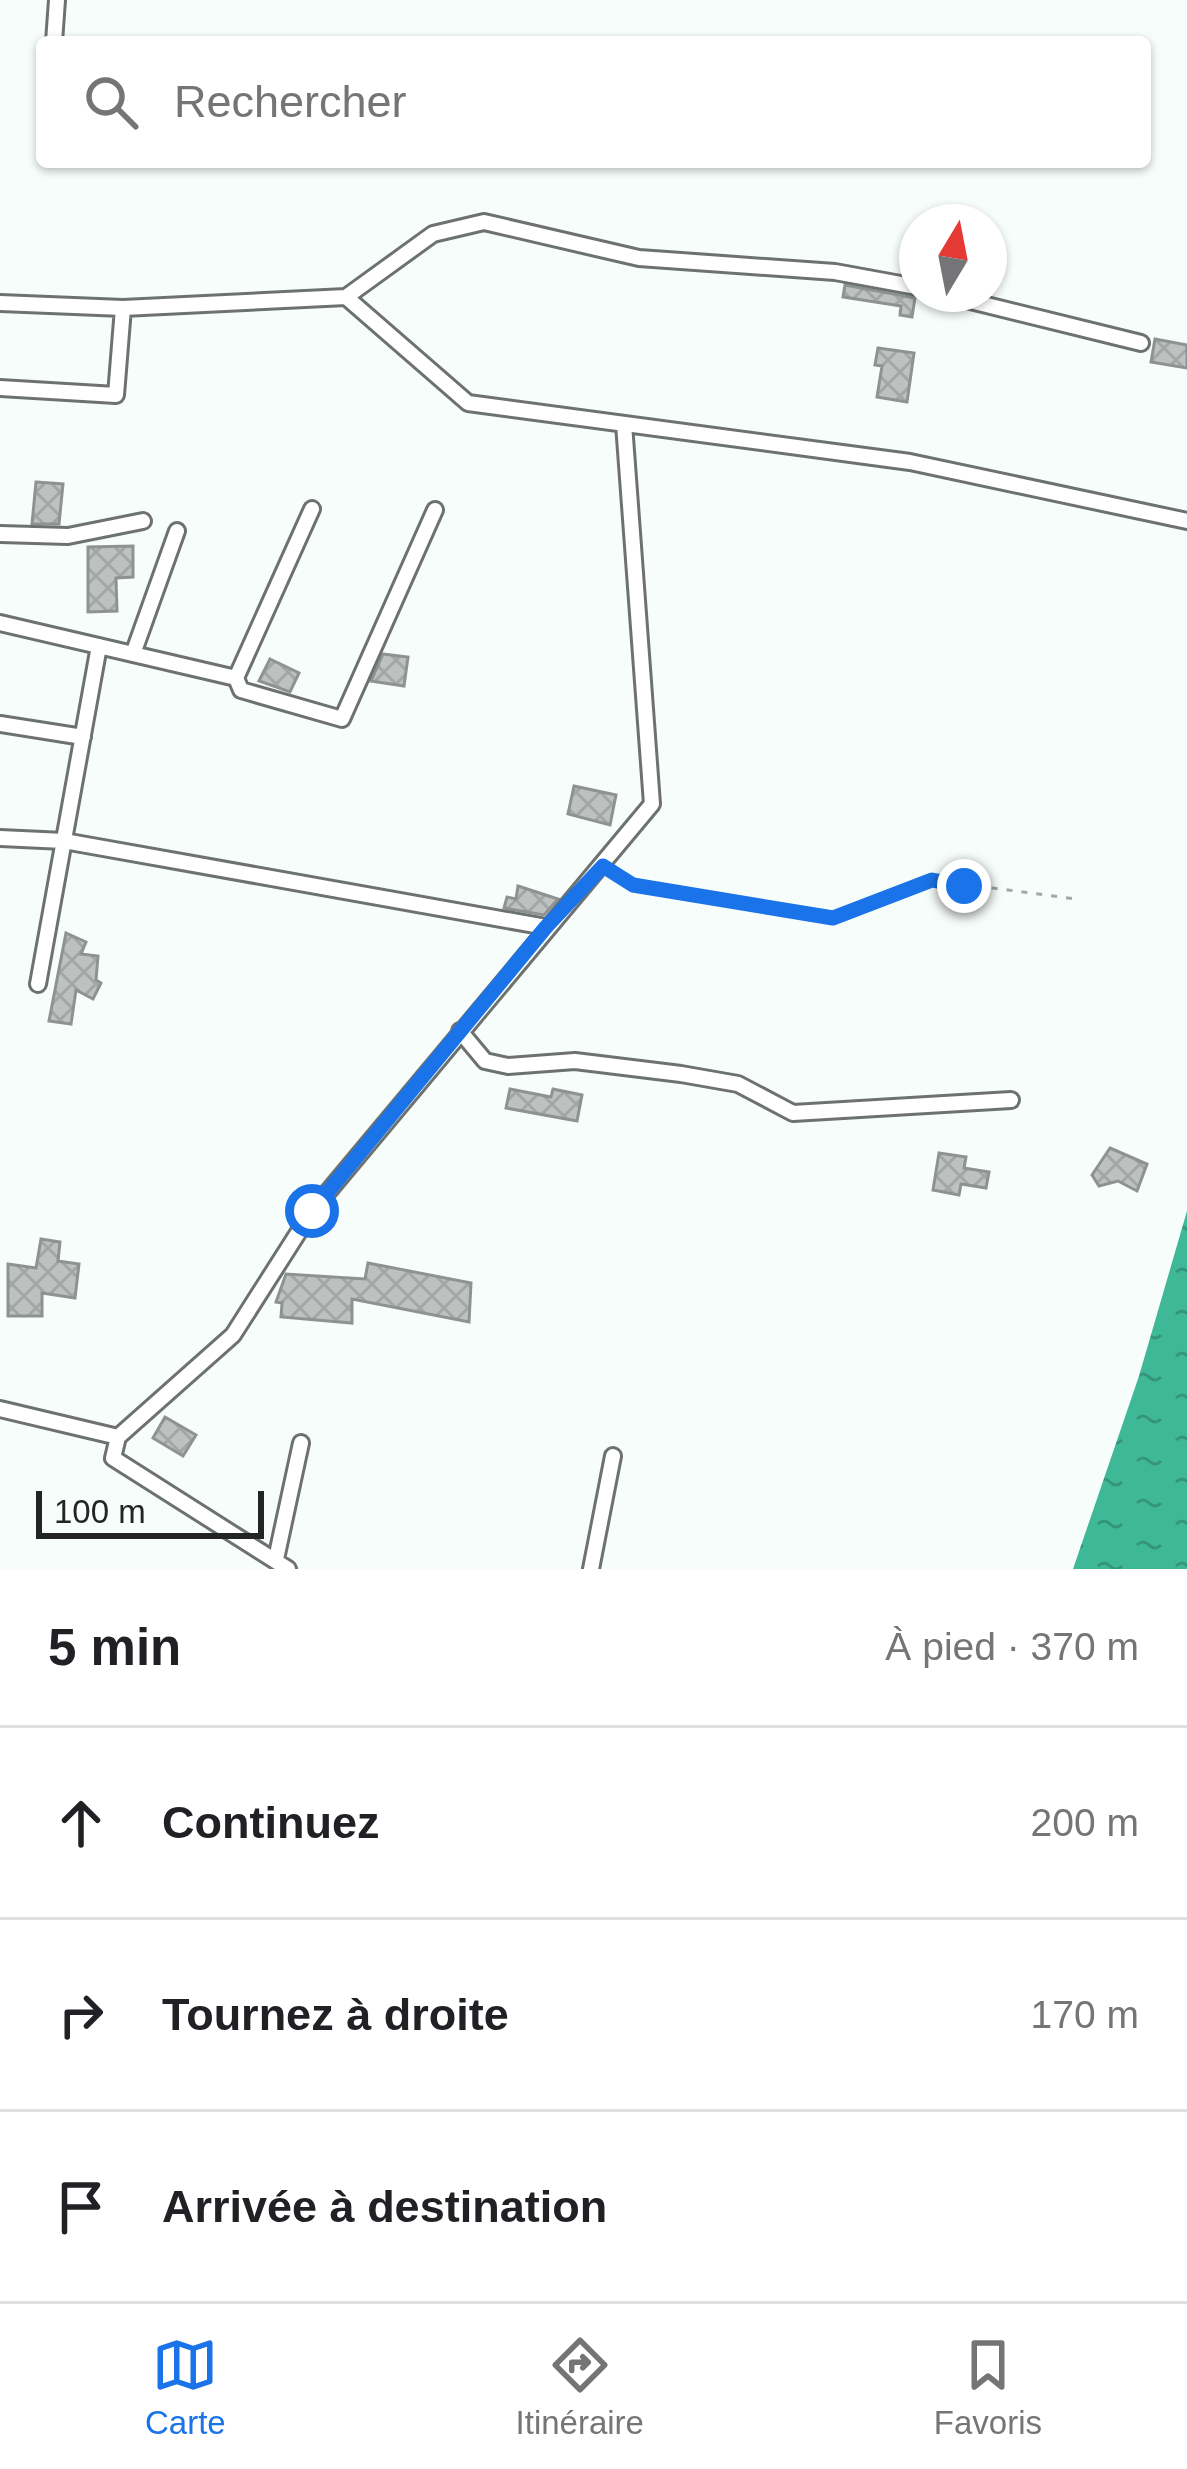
<!DOCTYPE html>
<html lang="fr">
<head>
<meta charset="utf-8">
<style>
  :root { --surface:#fff; --page:#f6f6f6; --text:#202124; --muted:#757577; --line:#e0e0e0; --accent:#1a73e8 }
  body { margin:0; font-family:Arial,sans-serif; background:var(--page); color:var(--text) }
  .compass { position:absolute; left:899px; top:204px; width:108px; height:108px; border-radius:50%; background:var(--surface); box-shadow:0 3px 9px #0004; rotate:10deg }
  .scale { position:absolute; left:36px; bottom:30px; width:228px; box-sizing:border-box; padding-left:12px; border:6px solid #232525; border-top:0; font-size:33px; line-height:42px; white-space:nowrap; color:#232525; -webkit-text-stroke:9px #f7fdfa; paint-order:stroke }
  .stop { position:absolute; width:36px; height:36px; margin:-27px; border:9px solid #1a73e8; border-radius:50%; background:#fff }
  .stop.end { background:#1a73e8; border-color:#fff; box-shadow:0 3px 12px #0008 }
  .list { margin:0; padding:0; list-style:none }
  h2 { display:flex; justify-content:space-between; align-items:center; height:156px; margin:0; padding:0 48px; font-size:51px }
  h2 small { font-size:39px; font-weight:400; color:var(--muted) }
  .list li { display:grid; grid-template-columns:78px 1fr auto; gap:36px; align-items:center; box-sizing:border-box; height:192px; padding:0 48px; border-top:3px solid var(--line) }
  .list b { display:block; font-size:45px; white-space:nowrap }
  .list em { font-size:39px; font-style:normal; color:var(--muted) }
  .icon { flex:none; width:66px; height:66px; fill:none; stroke:currentColor; stroke-width:2; stroke-linecap:round; stroke-linejoin:round }
  .map { position:relative; flex:none; width:1187px; height:1569px; overflow:hidden }
  .search { position:absolute; background:var(--surface); box-shadow:0 3px 9px #0004; left:36px; right:36px; top:36px; height:132px; display:flex; align-items:center; gap:30px; box-sizing:border-box; padding:0 42px; border-radius:12px; color:var(--muted); font-size:45px }
  .sheet { height:732px; background:var(--surface) }
  nav { display:flex; justify-content:space-around; align-items:center; box-sizing:border-box; height:168px; border-top:3px solid var(--line); background:var(--surface); font-size:33px; color:var(--muted) }
  nav a { display:grid; justify-items:center; gap:6px }
  nav .on { color:var(--accent) }
  .map>svg:first-child { display:block }
  .water { fill:url(#water-ripples) }
  .building { fill:url(#building-cross-hatch); stroke:#8e9391; stroke-width:3 }
  .lines { fill:none; stroke-linecap:round; stroke-linejoin:round }
  .minor-casing { stroke:#6d7270; stroke-width:20 }
  .path { stroke:#a3a7a6; stroke-width:3; stroke-dasharray:6 9; stroke-linecap:butt }
  .minor { stroke:#fff; stroke-width:14 }
  .route { stroke:#1a73e8; stroke-width:15 }
</style>
</head>
<body>
<div class="map">
<svg width="1187" height="1569" viewBox="0 0 1187 1569">
  <defs>
    <pattern id="water-ripples" width="26" height="14" patternUnits="userSpaceOnUse" patternTransform="scale(3)"><rect width="26" height="14" fill="#3fb898"/><path d="M2 4q2-2 4 0t4 0M15 11q2-2 4 0t4 0" fill="none" stroke="#34957c"/></pattern>
    <pattern id="building-cross-hatch" width="8" height="8" patternUnits="userSpaceOnUse" patternTransform="scale(3)"><rect width="8" height="8" fill="#bdc2c0"/><path d="M0 0l8 8M0 8l8-8" fill="none" stroke="#a2a7a5"/></pattern>
  </defs>
  <rect width="100%" height="100%" fill="#f7fdfa"/>
  <path class="water" d="M1187,1211V1569H1073L1139,1376Z"/>
  <path class="building" d="M845,285L915,298L912,317L900,315L901,306L843,297Z
    M1155,339L1187,345V368L1151,362Z
    M878,348L914,353L907,402L877,397L882,366L875,365Z
    M36,482L63,484L59,524H32Z
    M133,546V577L116,578L117,611L88,612V547Z
    M383,654L408,657L404,686L371,681Z
    M270,659L299,673L290,692L259,681Z
    M574,786L616,795L610,825L568,814Z
    M518,886L558,899L544,915L504,908L507,897L516,899Z
    M66,933L86,942L81,954L98,956L96,980L101,983L93,999L76,990L71,1024L49,1021Z
    M510,1089L551,1097L553,1089L582,1095L577,1121L506,1108Z
    M1110,1148L1147,1164L1137,1191L1118,1181L1099,1186L1092,1175Z
    M939,1153L966,1157L964,1168L989,1172L986,1188L961,1184L959,1195L933,1190Z
    M41,1239L60,1242L58,1261L79,1264L75,1298L42,1293V1316H8V1264L36,1268Z
    M368,1263L471,1283L469,1322L352,1299V1323L281,1317L282,1303L276,1302L286,1274L365,1279Z
    M165,1417L196,1435L183,1456L153,1438Z"/>
  <g class="lines">
    <g class="minor-casing">
      <path id="minor" d="M54,42L57,0
        M942,294L1141,343
        M346,297L468,403L910,462L1187,521
        M0,303L123,308L346,297L433,234L484,222L639,258L835,272L917,287
        M0,388L116,395L123,308
        M0,534L68,536L143,521
        M0,623L236,678L241,690L342,719L435,510
        M133,654L177,531
        M236,678L312,509
        M0,724L83,737
        M0,838L64,841L546,927
        M38,984L99,646
        M460,1031L485,1061L508,1066L575,1061L681,1074L738,1084L793,1113L1011,1100
        M0,1409L118,1437
        M276,1559L301,1443
        M288,1569L113,1458L118,1437L233,1335L312,1211L652,804L624,424
        M591,1569L613,1456"/>
    </g>
    <path class="path" d="M615,874L633,885L833,918L932,880L1076,899"/>
    <use href="#minor" class="minor"/>
  </g>
  <g class="lines">
    <path class="route" d="M312,1211L546,927L603,866L633,885L833,918L932,880L964,886"/>
  </g>
</svg>
<svg class="compass" viewBox="-18 -18 36 36"><path d="M0-13l5 13h-10z" fill="#e53935"/><path d="M0 13l5-13h-10z" fill="#757577"/></svg>
<div class="scale">100 m</div>
<div class="stop" style="left:312px;top:1211px"></div>
<div class="stop end" style="left:964px;top:886px"></div>
<div class="search"><svg class="icon" aria-label="search" viewBox="0 0 24 24"><circle cx="10" cy="10" r="6"/><path d="M15 15l6 6"/></svg>Rechercher</div>
</div>
<section class="sheet">
<h2>5 min<small>À pied · 370 m</small></h2>
<ul class="list">
<li><svg class="icon" aria-label="ahead" viewBox="0 0 24 24"><path d="M12 20V5M6 11l6-6 6 6"/></svg><div><b>Continuez</b></div><em>200 m</em></li>
<li><svg class="icon" aria-label="right" viewBox="0 0 24 24"><path d="M7 20v-9h11M14 6l5 5-5 5"/></svg><div><b>Tournez à droite</b></div><em>170 m</em></li>
<li><svg class="icon" aria-label="arrive" viewBox="0 0 24 24"><path d="M6 21V4h12l-3 4 3 4H6"/></svg><div><b>Arrivée à destination</b></div></li>
</ul>
</section>
<nav>
<a class="on"><svg class="icon" aria-label="map" viewBox="0 0 24 24"><path d="M3 6l6-2 6 2 6-2v14l-6 2-6-2-6 2zM9 4v14M15 6v14"/></svg>Carte</a>
<a><svg class="icon" aria-label="directions" viewBox="0 0 24 24"><path d="M12 3l9 9-9 9-9-9zM9 14v-3h6M13 9l2 2-2 2"/></svg>Itinéraire</a>
<a><svg class="icon" aria-label="saved" viewBox="0 0 24 24"><path d="M7 4h10v16l-5-4-5 4z"/></svg>Favoris</a>
</nav>
</body>
</html>
